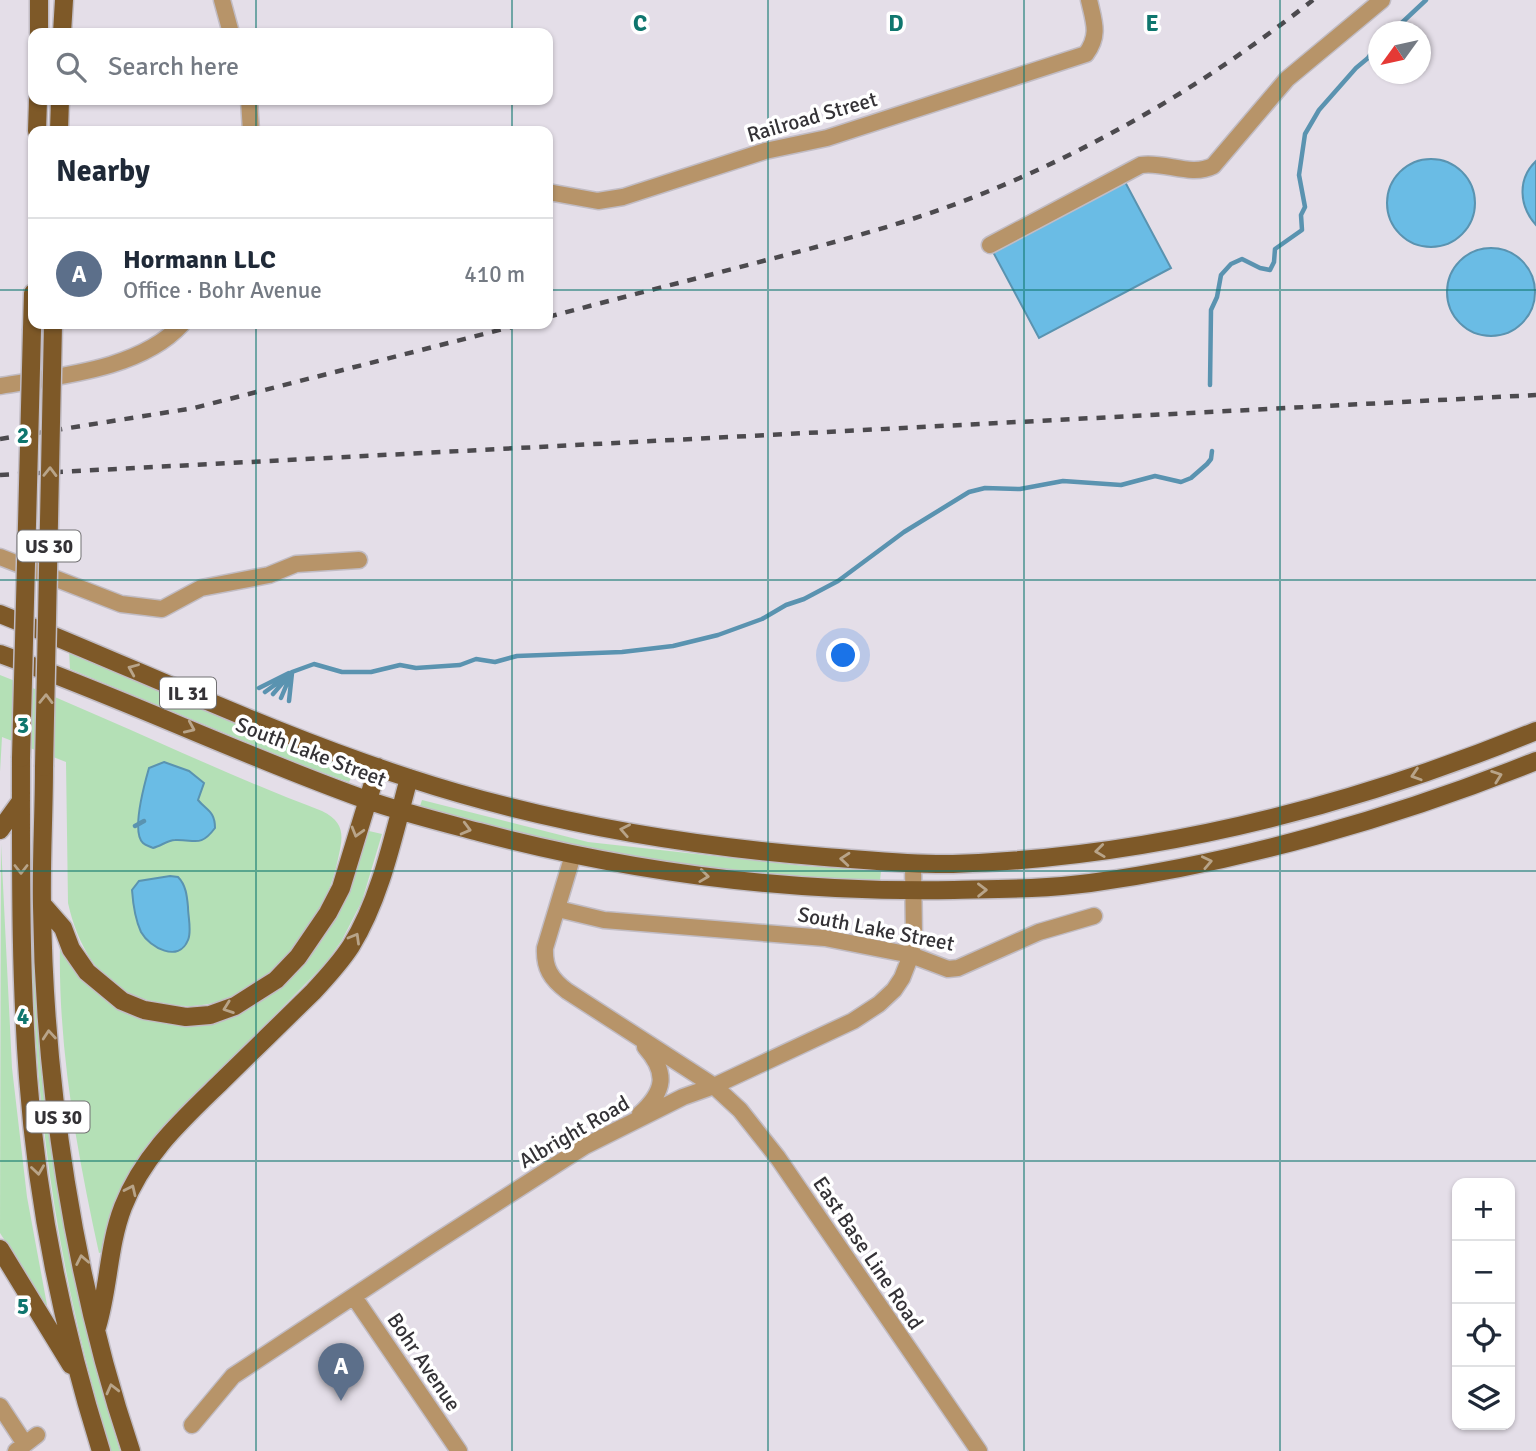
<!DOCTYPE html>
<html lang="en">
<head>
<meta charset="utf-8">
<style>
  :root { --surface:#fff; --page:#f2f2f3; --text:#1f2937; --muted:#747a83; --line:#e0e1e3; --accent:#1b6397 }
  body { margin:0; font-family:Signika,sans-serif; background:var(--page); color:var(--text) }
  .controls { position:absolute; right:21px; bottom:21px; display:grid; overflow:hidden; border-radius:14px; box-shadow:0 2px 5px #0004 }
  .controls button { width:63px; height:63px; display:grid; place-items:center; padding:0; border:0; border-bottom:2px solid var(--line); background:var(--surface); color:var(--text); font:35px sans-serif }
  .compass { position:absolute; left:1368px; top:21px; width:63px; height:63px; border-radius:50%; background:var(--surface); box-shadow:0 2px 5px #0004; rotate:237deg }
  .you { position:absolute; left:844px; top:656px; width:24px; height:24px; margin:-18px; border:5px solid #fff; border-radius:50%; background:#1a73e8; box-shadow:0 0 0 10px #1a73e833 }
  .badge { display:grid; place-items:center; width:46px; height:46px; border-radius:50%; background:var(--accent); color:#fff; font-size:23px; font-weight:700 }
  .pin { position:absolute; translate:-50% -58px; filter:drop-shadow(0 2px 4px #0008) }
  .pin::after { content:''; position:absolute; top:37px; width:24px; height:21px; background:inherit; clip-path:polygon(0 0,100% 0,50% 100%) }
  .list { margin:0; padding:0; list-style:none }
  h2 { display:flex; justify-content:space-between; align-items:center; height:91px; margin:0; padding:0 28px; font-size:30px }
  h2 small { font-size:23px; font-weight:400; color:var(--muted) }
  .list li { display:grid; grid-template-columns:46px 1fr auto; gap:21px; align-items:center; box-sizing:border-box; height:112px; padding:0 28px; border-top:2px solid var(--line) }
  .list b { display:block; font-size:26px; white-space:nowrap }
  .list p { margin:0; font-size:23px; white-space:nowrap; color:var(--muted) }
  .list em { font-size:23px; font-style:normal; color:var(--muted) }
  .icon { flex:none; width:38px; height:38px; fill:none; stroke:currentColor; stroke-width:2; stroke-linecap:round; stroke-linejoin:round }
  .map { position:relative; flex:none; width:1536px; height:1451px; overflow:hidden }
  .search { position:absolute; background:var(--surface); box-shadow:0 2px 5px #0004; left:28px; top:28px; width:525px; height:77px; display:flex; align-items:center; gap:18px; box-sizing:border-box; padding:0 24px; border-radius:14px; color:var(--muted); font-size:26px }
  .panel { position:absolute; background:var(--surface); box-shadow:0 2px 5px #0004; left:28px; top:126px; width:525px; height:203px; border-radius:14px }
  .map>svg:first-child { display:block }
  .green { fill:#b4e0b6 }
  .water { fill:#6abce5; stroke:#5a93b0; stroke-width:2 }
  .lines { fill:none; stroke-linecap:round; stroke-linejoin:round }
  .stream { stroke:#5a93b0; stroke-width:4.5 }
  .minor-casing { stroke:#c1bcc4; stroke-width:19 }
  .major-casing { stroke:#c1bcc4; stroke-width:21 }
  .minor { stroke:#b79469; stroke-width:16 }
  .major { stroke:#7e5928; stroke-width:18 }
  .rail { stroke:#4c4a4e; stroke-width:4.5; stroke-dasharray:9 9; stroke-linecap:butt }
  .major-bridge-casing { stroke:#c1bcc4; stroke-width:21; stroke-linecap:butt }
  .major-bridge { stroke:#7e5928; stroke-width:18 }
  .oneway { stroke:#b8a489 }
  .grid { fill:none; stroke:#0f766e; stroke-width:2; stroke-opacity:0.55 }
  .labels { text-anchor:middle; stroke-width:7; stroke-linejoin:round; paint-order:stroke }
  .shield { fill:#fff; stroke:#717072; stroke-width:2 }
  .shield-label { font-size:19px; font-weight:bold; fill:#343236 }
  .street-label { font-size:21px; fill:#343236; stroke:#fff }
  .grid-label { font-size:23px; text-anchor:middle; font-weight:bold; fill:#0f766e; stroke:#fff; stroke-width:7; stroke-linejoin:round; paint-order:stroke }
</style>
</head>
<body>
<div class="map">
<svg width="1536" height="1451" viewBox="0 0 1536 1451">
  <rect width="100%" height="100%" fill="#e4dee8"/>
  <path class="green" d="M69,651L258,734L352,770L354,772L349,782L309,768L70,669Z
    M0,675C109,717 213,770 322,811C346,823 343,837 338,859C326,917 283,976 226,999C198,1010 166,1007 138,997C97,982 77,943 68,903L66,762L2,737L0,772Z
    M422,800L588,842L805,866L874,870L881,871L880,881C723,876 571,850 420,806Z
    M369,831L382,834L362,901L342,940L326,963L152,1139C124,1177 116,1209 103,1252L99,1253C77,1152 58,1049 60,945C89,1000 141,1033 204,1022C213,1020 223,1020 231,1016C266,1002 294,977 317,947C344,912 356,872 369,831Z
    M1,844L12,1068L27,1197L47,1305H43L30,1280L0,1233Z
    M31,941H34C37,995 40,1048 46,1101C60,1220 86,1337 120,1451H111C59,1279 36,1120 31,941Z"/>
  <path class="water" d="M1387 203a44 44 0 1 1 88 0a44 44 0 1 1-88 0Z
    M1536,161V225C1519,206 1517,179 1536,161Z
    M1124,180L1171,268L1039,338L992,250Z
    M1447 292a44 44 0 1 1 88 0a44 44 0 1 1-88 0Z
    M164,762L189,771L204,783L198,800C207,811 215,811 215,828C200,848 195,839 175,840C168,840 161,846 153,848C150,846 146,846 143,843C131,832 145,782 149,768Z
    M170,876L178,877C186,885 187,896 188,907C188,917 192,931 188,940C179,963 150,948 141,932C135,919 133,904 132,890L139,881Z"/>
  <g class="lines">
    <path class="stream" d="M1392,32L1426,0
      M1210,385L1211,310L1217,297L1221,275L1231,264L1242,259L1260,268L1270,270L1274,262L1275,249L1302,230L1301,215L1305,207L1299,175L1305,134L1319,110L1356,68L1368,58L1378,43
      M259,688L289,673
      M265,692L283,679
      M273,694L292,672L314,664L342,672H371L400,665L416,668L460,665L476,659L495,662L517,656L622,652L673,646L718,635L762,619L786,605L804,599L838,581L904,532L969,492L985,488L1020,489L1063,481L1121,485L1155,476L1181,482L1191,478L1207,464L1211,459L1212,451
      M281,698L289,679
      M289,701L292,673
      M135,826L144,821"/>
    <g class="minor-casing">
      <path id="minor" d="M222,0L231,33
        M249,100L251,131
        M548,192L598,201L623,197L765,151L827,138L1086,54C1100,35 1094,22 1089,0
        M990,245L1141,165C1164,161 1191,177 1213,166L1287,79L1382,0
        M0,386C58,376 140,370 182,324
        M0,557L121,604L162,609L201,588L269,575L296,564L359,560
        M573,855L545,948C544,968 551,979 567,991L714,1086L740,1110L778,1158L979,1451
        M558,909L604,920L825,938L911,955L948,969L958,968L1039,932L1094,916
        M640,1114C665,1091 668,1073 645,1047
        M354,1297L459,1451
        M0,1406L25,1444
        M192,1425L233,1376L431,1245L585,1146L683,1097L714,1086L853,1021L879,1004L894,990L902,978L911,955L914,938L913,864
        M16,1451L37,1435"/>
    </g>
    <g class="major-casing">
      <path id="major" d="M39,33V0
        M62,33L64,0
        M37,131L38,100
        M59,131L60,100
        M32,329L33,293
        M0,614C136,668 269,733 409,778C543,822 685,846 825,857C868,860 910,865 953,864C1153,857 1352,806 1536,731
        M0,654C123,698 241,755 364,799C401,812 441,822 479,832C634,873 793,893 954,890C999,889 1044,889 1090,883C1238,863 1397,817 1536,761
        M21,758C21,865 20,971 28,1077C37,1203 63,1330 101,1451
        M44,767C44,814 41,860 42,906C44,1084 74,1282 131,1451
        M0,830L21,801
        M42,904L63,928L71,949L87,972L122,1001L144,1010L186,1017L210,1015L235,1006L276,980L298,957L328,913L341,888L378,767
        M0,1249L71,1365
        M97,1327C109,1288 108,1246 123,1207C143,1155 182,1120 221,1082C252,1052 282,1022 313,992C327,977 340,963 351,946C381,898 394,833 409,778"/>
    </g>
    <use href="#minor" class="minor"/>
    <use href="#major" class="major"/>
    <path class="rail" d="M548,317C619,298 691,280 763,261C828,244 893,227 956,204C1086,155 1204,86 1313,0
      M0,439L194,408L523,324
      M0,475L1536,395"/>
    <g class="major-bridge-casing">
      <path id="major-bridge" d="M21,758L32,329
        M44,767L53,324"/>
    </g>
    <use href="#major-bridge" class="major-bridge"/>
  </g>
  <defs><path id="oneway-chevron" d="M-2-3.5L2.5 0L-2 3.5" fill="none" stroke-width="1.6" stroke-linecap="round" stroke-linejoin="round" transform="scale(1.75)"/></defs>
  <g class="oneway">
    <use href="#oneway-chevron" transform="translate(50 472) rotate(-89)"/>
    <use href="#oneway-chevron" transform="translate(133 669) rotate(-157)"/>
    <use href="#oneway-chevron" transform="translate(46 699) rotate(-89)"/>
    <use href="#oneway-chevron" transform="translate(190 728) rotate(24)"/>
    <use href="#oneway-chevron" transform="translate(1416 775) rotate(162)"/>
    <use href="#oneway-chevron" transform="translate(1497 776) rotate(-20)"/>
    <use href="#oneway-chevron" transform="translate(466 829) rotate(15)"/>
    <use href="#oneway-chevron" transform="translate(625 830) rotate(-169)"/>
    <use href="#oneway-chevron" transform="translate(357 832) rotate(106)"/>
    <use href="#oneway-chevron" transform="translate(1100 851) rotate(173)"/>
    <use href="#oneway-chevron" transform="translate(845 859) rotate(-175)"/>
    <use href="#oneway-chevron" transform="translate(1207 862) rotate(-12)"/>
    <use href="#oneway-chevron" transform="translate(21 869) rotate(90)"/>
    <use href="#oneway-chevron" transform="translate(704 876) rotate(7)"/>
    <use href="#oneway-chevron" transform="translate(982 890) rotate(-1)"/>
    <use href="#oneway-chevron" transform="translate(355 938) rotate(-60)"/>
    <use href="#oneway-chevron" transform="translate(228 1008) rotate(160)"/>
    <use href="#oneway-chevron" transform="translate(49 1035) rotate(-95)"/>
    <use href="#oneway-chevron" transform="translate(38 1170) rotate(82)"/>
    <use href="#oneway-chevron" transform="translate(131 1190) rotate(-65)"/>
    <use href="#oneway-chevron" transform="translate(82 1260) rotate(-101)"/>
    <use href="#oneway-chevron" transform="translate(112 1389) rotate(-104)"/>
  </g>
  <path class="grid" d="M256,0V33M512,0V33M768,0V1451M1024,0V1451M1280,0V1451M256,100V131M512,100V131M0,290H33M548,290H1536M256,324V1451M512,324V1451M0,580H1536M0,871H1536M0,1161H1536"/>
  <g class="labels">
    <g class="shield">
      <rect x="17.5" y="530.5" width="63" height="31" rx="5"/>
      <rect x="160" y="677.5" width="56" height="31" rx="5"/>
      <rect x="26.5" y="1101.5" width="63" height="31" rx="5"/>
    </g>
    <g class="shield-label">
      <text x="49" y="553">US 30</text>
      <text x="188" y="700">IL 31</text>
      <text x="58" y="1124">US 30</text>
    </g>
    <g class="street-label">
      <text transform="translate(812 117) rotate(-16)" y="7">Railroad Street</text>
      <text transform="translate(311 752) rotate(21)" y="7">South Lake Street</text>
      <text transform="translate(876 929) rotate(11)" y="7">South Lake Street</text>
      <text transform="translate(574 1132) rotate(-30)" y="7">Albright Road</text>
      <text transform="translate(868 1253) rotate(56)" y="7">East Base Line Road</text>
      <text transform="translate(424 1362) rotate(56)" y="7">Bohr Avenue</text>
    </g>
  </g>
  <g class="grid-label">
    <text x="640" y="31">C</text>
    <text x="896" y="31">D</text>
    <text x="1152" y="31">E</text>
    <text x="23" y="443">2</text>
    <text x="23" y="733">3</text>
    <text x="23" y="1024">4</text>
    <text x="23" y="1314">5</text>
  </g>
</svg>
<div class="controls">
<button>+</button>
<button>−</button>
<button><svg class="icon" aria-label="locate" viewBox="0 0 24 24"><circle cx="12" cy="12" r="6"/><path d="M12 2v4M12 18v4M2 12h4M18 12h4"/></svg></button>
<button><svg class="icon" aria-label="layers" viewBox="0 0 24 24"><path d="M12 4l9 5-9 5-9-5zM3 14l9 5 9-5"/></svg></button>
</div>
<svg class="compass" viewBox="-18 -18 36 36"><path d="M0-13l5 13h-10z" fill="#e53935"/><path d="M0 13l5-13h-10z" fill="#747a83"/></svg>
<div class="you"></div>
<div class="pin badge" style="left:341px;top:1401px;background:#5c6f8a">A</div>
<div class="search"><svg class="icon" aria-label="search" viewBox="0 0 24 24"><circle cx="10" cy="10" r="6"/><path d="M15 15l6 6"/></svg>Search here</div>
<section class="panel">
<h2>Nearby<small></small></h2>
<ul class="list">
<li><span class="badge" style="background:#5c6f8a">A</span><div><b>Hormann LLC</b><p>Office · Bohr Avenue</p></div><em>410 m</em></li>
</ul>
</section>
</div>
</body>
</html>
